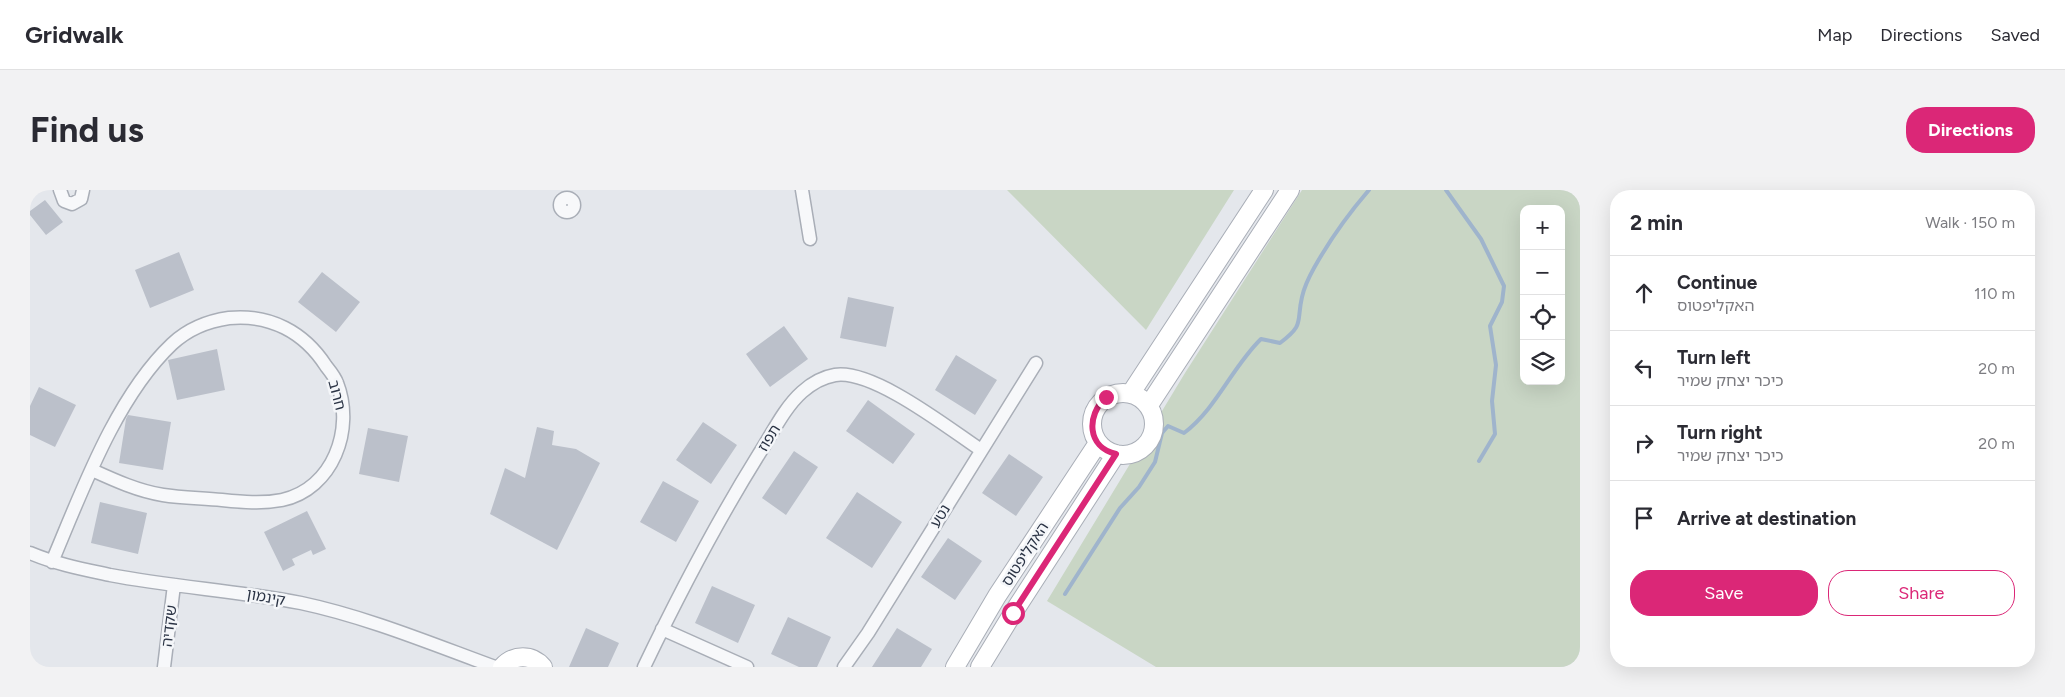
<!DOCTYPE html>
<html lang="en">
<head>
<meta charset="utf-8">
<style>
  :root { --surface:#fff; --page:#f2f2f3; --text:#2b2b33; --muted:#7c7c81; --line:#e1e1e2; --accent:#db2777 }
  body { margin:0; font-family:Figtree,"Noto Sans Hebrew",sans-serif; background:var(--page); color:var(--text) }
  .controls { position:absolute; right:15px; top:15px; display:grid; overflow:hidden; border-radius:10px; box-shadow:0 5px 20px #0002 }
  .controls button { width:45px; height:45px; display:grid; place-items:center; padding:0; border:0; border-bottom:1px solid var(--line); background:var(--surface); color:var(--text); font:25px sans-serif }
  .stop { position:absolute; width:15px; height:15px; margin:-11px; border:4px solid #db2777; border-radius:50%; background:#fff }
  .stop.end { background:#db2777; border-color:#fff; box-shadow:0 1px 5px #0008 }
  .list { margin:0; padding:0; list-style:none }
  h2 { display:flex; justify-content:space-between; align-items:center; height:65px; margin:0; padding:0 20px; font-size:21px }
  h2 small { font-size:16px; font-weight:400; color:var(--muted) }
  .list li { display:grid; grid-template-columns:32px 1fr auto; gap:15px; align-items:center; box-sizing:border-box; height:75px; padding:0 20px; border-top:1px solid var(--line) }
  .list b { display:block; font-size:19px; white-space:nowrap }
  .list p { margin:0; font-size:16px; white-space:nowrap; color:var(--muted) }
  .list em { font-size:16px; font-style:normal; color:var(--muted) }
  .actions { display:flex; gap:10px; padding:15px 20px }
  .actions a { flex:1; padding:11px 0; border:1px solid var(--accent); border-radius:20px; text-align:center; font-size:18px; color:var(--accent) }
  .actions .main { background:var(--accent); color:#fff }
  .icon { flex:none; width:28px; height:28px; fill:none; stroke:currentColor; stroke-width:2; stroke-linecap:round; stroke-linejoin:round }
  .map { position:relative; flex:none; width:1550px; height:477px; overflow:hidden; border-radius:20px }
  header { display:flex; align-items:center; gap:30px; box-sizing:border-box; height:70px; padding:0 25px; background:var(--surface); border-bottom:1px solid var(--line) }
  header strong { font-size:24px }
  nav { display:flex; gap:28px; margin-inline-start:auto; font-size:18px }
  .intro { display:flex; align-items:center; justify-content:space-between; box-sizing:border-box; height:120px; padding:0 30px }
  h1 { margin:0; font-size:35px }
  .button { padding:12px 22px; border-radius:20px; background:var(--accent); color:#fff; font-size:18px; font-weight:700 }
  main { display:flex; gap:30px; padding:0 30px }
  aside { flex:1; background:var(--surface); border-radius:20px; box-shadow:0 5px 20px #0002 }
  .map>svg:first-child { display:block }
  .grass { fill:#c9d6c5; fill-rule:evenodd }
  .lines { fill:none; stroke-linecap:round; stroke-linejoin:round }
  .stream { stroke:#9fb4cc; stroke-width:4 }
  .building { fill:#bbc0ca }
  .street-casing { stroke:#a9aeb7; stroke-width:15 }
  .secondary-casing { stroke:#a9aeb7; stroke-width:20 }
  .street { stroke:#f7f8fa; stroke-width:12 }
  .secondary { stroke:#fff; stroke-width:18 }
  .route { stroke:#db2777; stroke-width:6 }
  .labels { text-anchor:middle; stroke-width:5; stroke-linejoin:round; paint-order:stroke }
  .street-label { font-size:15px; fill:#2b3445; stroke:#f4f6f9 }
</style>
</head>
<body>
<header>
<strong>Gridwalk</strong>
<nav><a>Map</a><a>Directions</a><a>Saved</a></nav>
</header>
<div class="intro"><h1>Find us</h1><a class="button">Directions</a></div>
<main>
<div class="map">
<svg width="1550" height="477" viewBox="0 0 1550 477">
  <rect width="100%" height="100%" fill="#e4e7ec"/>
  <path class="grass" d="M977,0H1204L1116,140Z
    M1272,0H1550V477H1126L1017,411L1155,183ZM1494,19H1531V191H1494Z"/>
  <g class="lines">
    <path class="stream" d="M1416,0L1451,49L1474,96L1472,112L1460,136L1466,175L1462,211L1465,244L1449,271
      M1035,404L1090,318L1109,297L1125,272L1132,243L1138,236L1154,243C1187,218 1202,177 1231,149L1250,153C1275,134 1266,133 1272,107C1274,98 1279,87 1284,78C1298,53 1320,22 1339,0"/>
  </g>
  <path class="building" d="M15,10L33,32L16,45L0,25V21Z
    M149,62L164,100L120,118L105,80Z
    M292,82L330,112L306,142L268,112Z
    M818,107L864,117L856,157L810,148Z
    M754,136L778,169L740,197L716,164Z
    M187,159L195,200L147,210L138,170Z
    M926,165L967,190L945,225L905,200Z
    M9,197L46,215L25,257L0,245V216Z
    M838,210L885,244L863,274L816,241Z
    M98,225L141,232L133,280L89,273L96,229Z
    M673,232L707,255L681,294L646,270Z
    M507,237L524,241L522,255L546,259L570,273L527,360L460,324L475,278L495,288Z
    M338,238L378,246L369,292L329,284Z
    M764,261L788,277L756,325L732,308Z
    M979,264L1013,287L986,326L952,303Z
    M633,291L669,311L646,352L610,332Z
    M827,302L872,332L842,378L796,348Z
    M70,312L117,323L108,364L61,353Z
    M277,321L296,359L283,365L281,360L262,369L265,375L253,381L234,342Z
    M918,348L952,371L925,410L891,387Z
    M682,396L725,415L708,453L665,433Z
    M758,427L801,447L787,477H769L741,464Z
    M556,438L589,453L578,477H539Z
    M867,438L902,459L891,477H842Z"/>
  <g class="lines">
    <g class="street-casing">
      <path id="street" d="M30,0L34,11L42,14L51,9L53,0
        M772,0L780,49
        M530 15a7 7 0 1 1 14 0a7 7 0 1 1-14 0Z
        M0,363C26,374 52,379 80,385C143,397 208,401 271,413C337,427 402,454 465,477
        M22,372C52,301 86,207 142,154C158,139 178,131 199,128C240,124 274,142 296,176C300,181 305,187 307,193C325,239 303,299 252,310C232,314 212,312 192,310C173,308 152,308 133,305C108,301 84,290 62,280
        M632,439L717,477
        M134,477L144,395
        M614,477C649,404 686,333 729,264C742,244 754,218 772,202C781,194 793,187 805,185C843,179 918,238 951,260
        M814,477L838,443L1006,173"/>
    </g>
    <g class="secondary-casing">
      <path id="secondary" d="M1062 234a31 31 0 1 1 62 0a31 31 0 1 1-62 0Z
        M1101,203L1234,0
        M1119,215L1260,0
        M472,477C484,464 502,464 513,477
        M925,477L967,406L1068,253
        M950,477L983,423L1086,264"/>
    </g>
    <use href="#street" class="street"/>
    <use href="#secondary" class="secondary"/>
  </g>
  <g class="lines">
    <path class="route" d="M983,423L1086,264C1057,257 1056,226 1076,207"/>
  </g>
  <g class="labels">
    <g class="street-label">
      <text transform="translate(307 205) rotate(75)" y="5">חרוב</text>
      <text transform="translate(739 248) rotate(-58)" y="5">תפוז</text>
      <text transform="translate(910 326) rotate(-58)" y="5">נטע</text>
      <text transform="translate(995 364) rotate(-57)" y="5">האקליפטוס</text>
      <text transform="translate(236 407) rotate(10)" y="5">קינמון</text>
      <text transform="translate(139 436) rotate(-83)" y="5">שקדיה</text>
    </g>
  </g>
</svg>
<div class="controls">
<button>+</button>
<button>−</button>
<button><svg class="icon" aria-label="locate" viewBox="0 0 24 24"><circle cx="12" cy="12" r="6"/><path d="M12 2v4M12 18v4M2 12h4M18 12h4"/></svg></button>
<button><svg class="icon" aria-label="layers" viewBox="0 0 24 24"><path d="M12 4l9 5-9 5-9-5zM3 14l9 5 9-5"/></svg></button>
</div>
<div class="stop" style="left:983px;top:423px"></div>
<div class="stop end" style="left:1076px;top:207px"></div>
</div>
<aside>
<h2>2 min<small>Walk · 150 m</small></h2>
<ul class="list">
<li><svg class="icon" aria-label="ahead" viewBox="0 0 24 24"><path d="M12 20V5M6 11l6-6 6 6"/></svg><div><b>Continue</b><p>האקליפטוס</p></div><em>110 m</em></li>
<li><svg class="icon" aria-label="left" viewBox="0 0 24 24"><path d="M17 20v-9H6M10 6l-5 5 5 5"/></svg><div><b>Turn left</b><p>כיכר יצחק שמיר</p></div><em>20 m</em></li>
<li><svg class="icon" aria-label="right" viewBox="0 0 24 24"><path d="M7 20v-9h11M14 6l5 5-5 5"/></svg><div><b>Turn right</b><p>כיכר יצחק שמיר</p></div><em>20 m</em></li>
<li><svg class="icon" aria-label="arrive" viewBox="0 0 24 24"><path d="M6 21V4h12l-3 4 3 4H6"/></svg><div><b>Arrive at destination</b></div></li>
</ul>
<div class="actions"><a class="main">Save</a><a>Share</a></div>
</aside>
</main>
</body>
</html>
